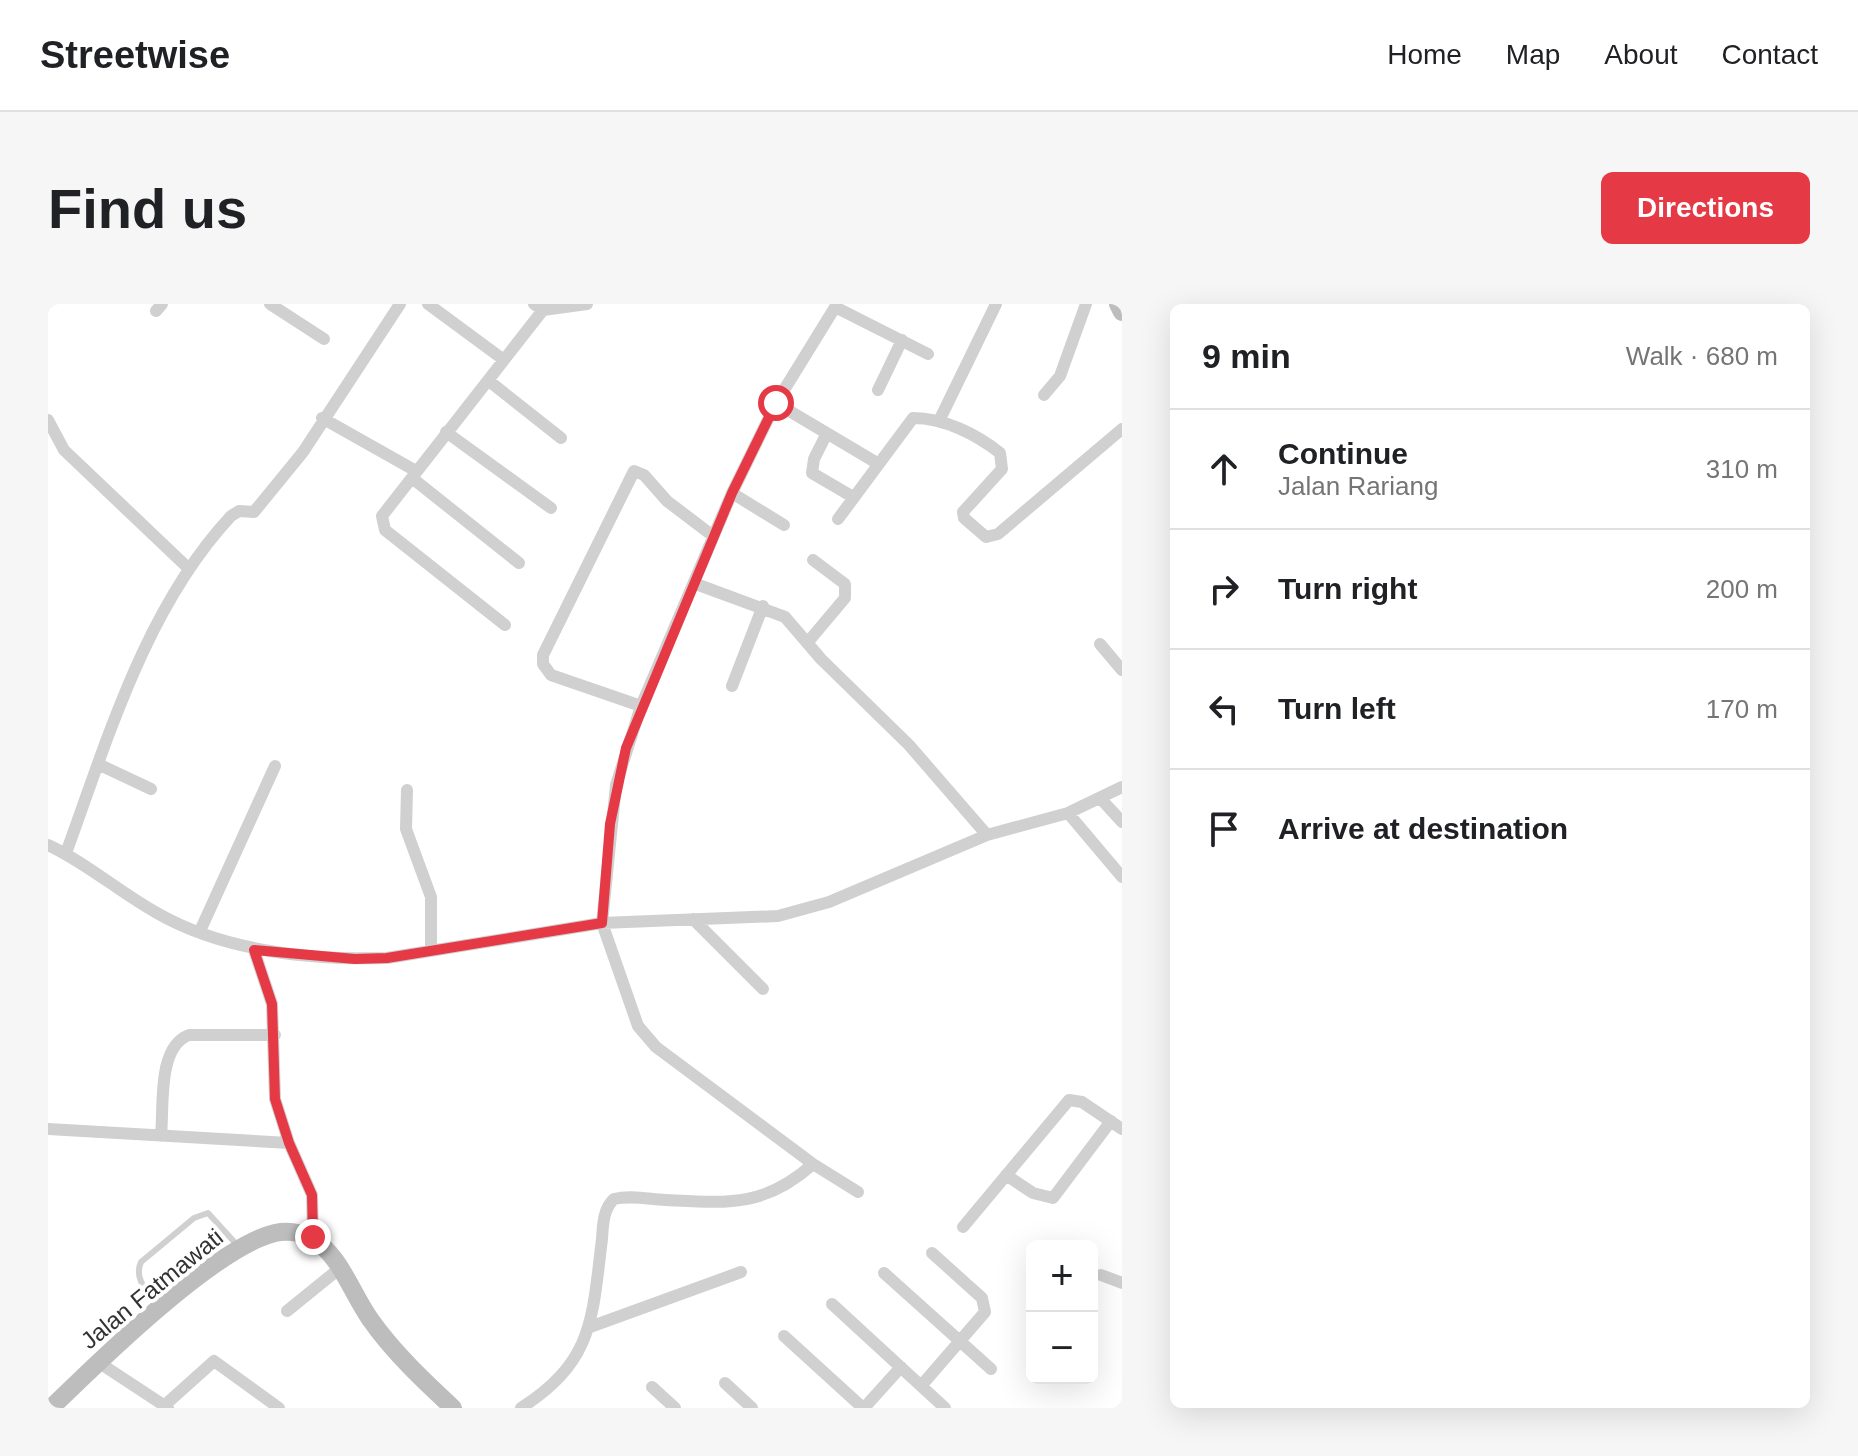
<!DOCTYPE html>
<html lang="en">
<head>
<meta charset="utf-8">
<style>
  :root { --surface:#fff; --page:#f6f6f6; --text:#202124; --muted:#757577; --line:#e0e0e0; --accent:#e63946 }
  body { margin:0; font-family:Arial,sans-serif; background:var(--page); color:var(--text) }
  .controls { position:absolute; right:24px; bottom:24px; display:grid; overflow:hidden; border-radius:12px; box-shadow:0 8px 32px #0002 }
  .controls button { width:72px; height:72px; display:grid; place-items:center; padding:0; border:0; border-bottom:2px solid var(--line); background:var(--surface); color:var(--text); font:40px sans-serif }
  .stop { position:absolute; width:24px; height:24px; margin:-18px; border:6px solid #e63946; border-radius:50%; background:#fff }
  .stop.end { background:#e63946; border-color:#fff; box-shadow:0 2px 8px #0008 }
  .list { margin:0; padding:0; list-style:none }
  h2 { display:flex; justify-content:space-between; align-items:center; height:104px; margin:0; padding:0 32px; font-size:34px }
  h2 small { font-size:26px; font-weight:400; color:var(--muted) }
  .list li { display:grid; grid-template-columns:52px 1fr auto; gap:24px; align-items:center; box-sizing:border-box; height:120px; padding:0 32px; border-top:2px solid var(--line) }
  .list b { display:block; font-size:30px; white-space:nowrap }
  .list p { margin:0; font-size:26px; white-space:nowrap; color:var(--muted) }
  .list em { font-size:26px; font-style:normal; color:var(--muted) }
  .icon { flex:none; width:44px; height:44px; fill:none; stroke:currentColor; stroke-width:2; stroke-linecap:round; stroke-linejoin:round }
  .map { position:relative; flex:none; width:1074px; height:1104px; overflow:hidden; border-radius:12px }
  header { display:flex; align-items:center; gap:48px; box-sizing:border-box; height:112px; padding:0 40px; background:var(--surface); border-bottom:2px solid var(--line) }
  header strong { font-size:38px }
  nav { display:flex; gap:44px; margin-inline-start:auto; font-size:28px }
  .intro { display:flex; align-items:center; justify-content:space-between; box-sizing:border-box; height:192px; padding:0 48px }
  h1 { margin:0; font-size:56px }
  .button { padding:20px 36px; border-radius:12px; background:var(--accent); color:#fff; font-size:28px; font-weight:700 }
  main { display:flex; gap:48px; padding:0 48px }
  aside { flex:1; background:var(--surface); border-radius:12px; box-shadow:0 8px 32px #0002 }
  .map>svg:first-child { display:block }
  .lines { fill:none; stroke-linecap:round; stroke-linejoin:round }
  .lane { stroke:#d0d0d0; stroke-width:6 }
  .street { stroke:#d0d0d0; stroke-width:12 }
  .secondary { stroke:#bdbdbd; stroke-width:18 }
  .route { stroke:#e63946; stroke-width:10 }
  .labels { text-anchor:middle; stroke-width:8; stroke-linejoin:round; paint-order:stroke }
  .street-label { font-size:24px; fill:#333; stroke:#fff }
</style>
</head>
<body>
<header>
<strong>Streetwise</strong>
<nav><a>Home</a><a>Map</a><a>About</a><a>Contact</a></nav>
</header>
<div class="intro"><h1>Find us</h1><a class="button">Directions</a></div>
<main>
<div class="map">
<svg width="1074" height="1104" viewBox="0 0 1074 1104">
  <rect width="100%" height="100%" fill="#fff"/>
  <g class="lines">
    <path class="lane" d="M110,1003C101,989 85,975 93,958L146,914L160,909L190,942"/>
    <path class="street" d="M222,0L276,35
      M380,0L456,56
      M486,0L495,6L539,0
      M789,0L728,99L684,189L593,402L568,481L554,619L590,722L608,743L765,860L810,888
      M787,3L880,50
      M108,7L114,0
      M441,77L513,134
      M830,86L854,36
      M996,91L1012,72L1038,0
      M728,99L829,159
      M274,114L368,167
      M0,116L16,146L139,263
      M891,117L948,0
      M398,128L503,204
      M779,129L766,155L764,169L805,193
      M364,174L471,259
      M684,189L736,221
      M790,215L865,114C896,114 928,130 952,149L954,165L915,208L916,214L938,233L950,230L1074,125
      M648,280L737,313L773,355L861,441L939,531
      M457,321L337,226L334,212L495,6
      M760,338L797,294V280L765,256
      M1052,340L1074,366
      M684,382L715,302
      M593,402L503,371L495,360V351L586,167L596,171L619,197L665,232
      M50,460L103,485
      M359,486L358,525L383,593V645
      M1053,495L1074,518
      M1020,509L1074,573
      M0,541C39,559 71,588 109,609C177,648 262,656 339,654L554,619L730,612L781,598L939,531L1020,509L1074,483
      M18,549C60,434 98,303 183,212L191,207L206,208L255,148L352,0
      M645,615L715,685
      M152,627L227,462
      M206,646L224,700L227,795L241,839L264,891L265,933
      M0,825L241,839
      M113,832C116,802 109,743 141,731H227
      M958,871L985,889L1005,894L1063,817
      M915,923L1021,796L1034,798L1074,825
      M836,969L943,1065
      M1053,971L1074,979
      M784,1000L897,1104
      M239,1007L292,964
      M542,1023L693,968
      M736,1032L815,1104
      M50,1058L120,1104
      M677,1079L704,1104
      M873,1082L937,1008L934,994L884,949
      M604,1083L627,1104
      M117,1101L166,1057L231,1104
      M473,1104C546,1057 544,1015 554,935C555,921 555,905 566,895C582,891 600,895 617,896C678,899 716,904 765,860
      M816,1104L853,1063"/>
    <path class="secondary" d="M1070,0L1074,8
      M3,1104C49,1059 167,943 227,929C242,926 261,929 272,940C295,959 305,991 322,1015C345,1048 376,1077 405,1104"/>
  </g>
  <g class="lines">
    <path class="route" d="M265,933L264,891L241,839L227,795L224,700L206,646L307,655L339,654L554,619L562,520L578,444L684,189L728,99"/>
  </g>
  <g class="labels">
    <g class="street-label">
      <text transform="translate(104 985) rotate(-39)" y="8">Jalan Fatmawati</text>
    </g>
  </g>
</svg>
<div class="controls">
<button>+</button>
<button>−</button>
</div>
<div class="stop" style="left:728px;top:99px"></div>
<div class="stop end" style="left:265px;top:933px"></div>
</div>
<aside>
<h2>9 min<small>Walk · 680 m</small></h2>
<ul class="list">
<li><svg class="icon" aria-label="ahead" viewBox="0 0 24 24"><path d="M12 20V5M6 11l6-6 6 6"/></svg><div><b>Continue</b><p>Jalan Rariang</p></div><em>310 m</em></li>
<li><svg class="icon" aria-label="right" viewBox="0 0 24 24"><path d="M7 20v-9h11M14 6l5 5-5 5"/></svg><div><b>Turn right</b></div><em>200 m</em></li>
<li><svg class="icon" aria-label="left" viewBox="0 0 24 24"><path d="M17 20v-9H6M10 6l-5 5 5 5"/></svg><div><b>Turn left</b></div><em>170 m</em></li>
<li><svg class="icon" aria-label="arrive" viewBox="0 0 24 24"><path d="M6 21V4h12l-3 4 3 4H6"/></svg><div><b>Arrive at destination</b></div></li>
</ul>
</aside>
</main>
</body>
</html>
